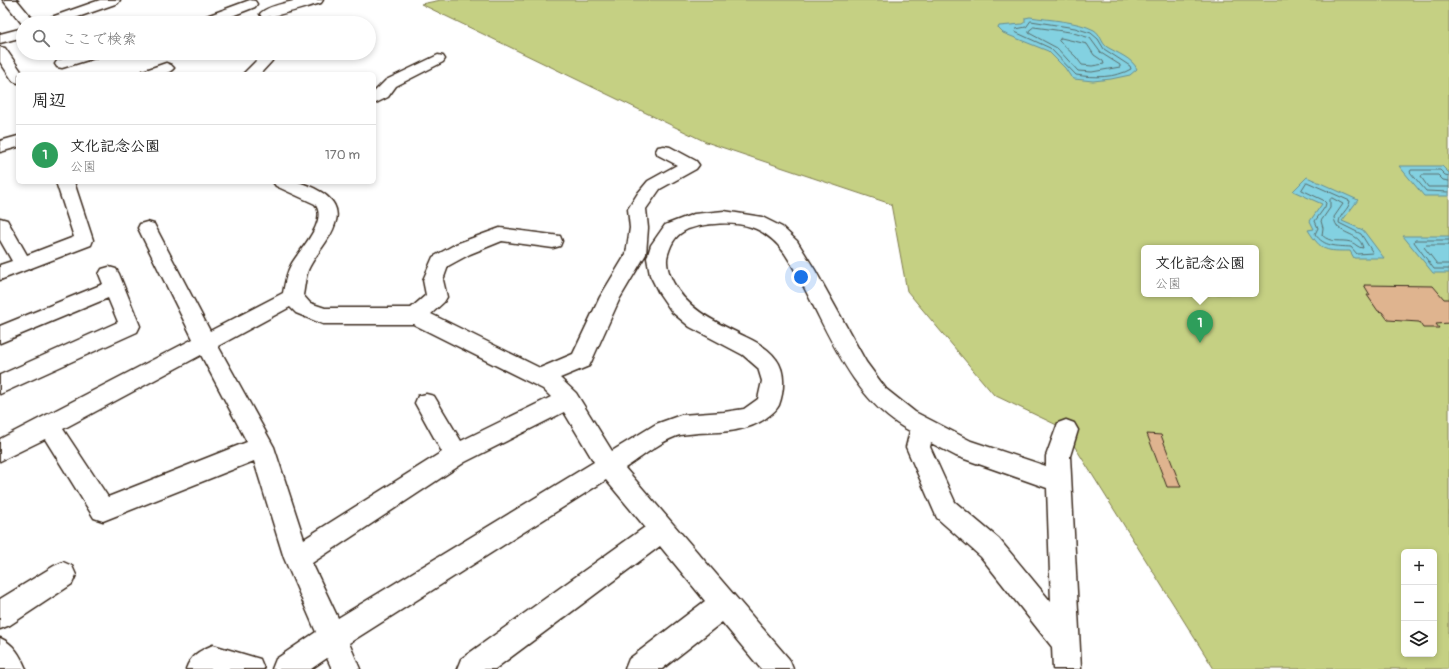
<!DOCTYPE html>
<html lang="ja">
<head>
<meta charset="utf-8">
<style>
  :root { --surface:#fff; --page:#f6f6f6; --text:#222; --muted:#767676; --line:#e0e0e0; --accent:#111827 }
  body { margin:0; font-family:Pangolin,"Klee One",sans-serif; background:var(--page); color:var(--text) }
  .controls { position:absolute; right:12px; bottom:12px; display:grid; overflow:hidden; border-radius:6px; box-shadow:0 2px 6px #0003 }
  .controls button { width:36px; height:36px; display:grid; place-items:center; padding:0; border:0; border-bottom:1px solid var(--line); background:var(--surface); color:var(--text); font:20px sans-serif }
  .you { position:absolute; left:801px; top:277px; width:14px; height:14px; margin:-10px; border:3px solid #fff; border-radius:50%; background:#1a73e8; box-shadow:0 0 0 6px #1a73e833 }
  .badge { display:grid; place-items:center; width:26px; height:26px; border-radius:50%; background:var(--accent); color:#fff; font-size:13px; font-weight:700 }
  .pin { position:absolute; translate:-50% -33px; filter:drop-shadow(0 1px 2px #0008) }
  .pin::after { content:''; position:absolute; top:21px; width:14px; height:12px; background:inherit; clip-path:polygon(0 0,100% 0,50% 100%) }
  .popup { position:absolute; left:1141px; top:245px; width:118px; height:52px; box-sizing:border-box; display:grid; place-content:center; border-radius:6px; background:var(--surface); filter:drop-shadow(0 1px 3px #0005); font-size:13px; white-space:nowrap; color:var(--muted) }
  .popup b { font-size:15px; color:var(--text) }
  .popup::after { content:''; position:absolute; left:50%; top:100%; margin-left:-8px; border:8px solid transparent; border-top-color:var(--surface) }
  .list { margin:0; padding:0; list-style:none }
  h2 { display:flex; justify-content:space-between; align-items:center; height:52px; margin:0; padding:0 16px; font-size:17px }
  h2 small { font-size:13px; font-weight:400; color:var(--muted) }
  .list li { display:grid; grid-template-columns:26px 1fr auto; gap:12px; align-items:center; box-sizing:border-box; height:60px; padding:0 16px; border-top:1px solid var(--line) }
  .list b { display:block; font-size:15px; white-space:nowrap }
  .list p { margin:0; font-size:13px; white-space:nowrap; color:var(--muted) }
  .list em { font-size:13px; font-style:normal; color:var(--muted) }
  .icon { flex:none; width:22px; height:22px; fill:none; stroke:currentColor; stroke-width:2; stroke-linecap:round; stroke-linejoin:round }
  .map { position:relative; flex:none; width:1449px; height:669px; overflow:hidden }
  .search { position:absolute; background:var(--surface); box-shadow:0 2px 6px #0003; left:16px; top:16px; width:360px; height:44px; display:flex; align-items:center; gap:10px; box-sizing:border-box; padding:0 14px; border-radius:22px; color:var(--muted); font-size:15px }
  .panel { position:absolute; background:var(--surface); box-shadow:0 2px 6px #0003; left:16px; top:72px; width:360px; height:112px; border-radius:6px }
  .map>svg:first-child { display:block }
  .green { fill:#c5d083; stroke:#807d50; fill-rule:evenodd }
  .water { fill:#83d1e1; stroke:#668e93 }
  .lines { fill:none; stroke-linecap:round; stroke-linejoin:round }
  .shore { stroke:#586d6c; stroke-width:1 }
  .building { fill:#dfb48f; stroke:#3b2a1e }
  .minor-casing { stroke:#3b2a1e; stroke-width:3 }
  .minor { fill:#fff; fill-rule:evenodd }
</style>
</head>
<body>
<div class="map">
<svg width="1449" height="669" viewBox="0 0 1449 669">
  <rect width="100%" height="100%" fill="#fff"/>
  <filter id="ink" filterUnits="userSpaceOnUse"><feTurbulence type="fractalNoise" baseFrequency=".025" numOctaves="2"/><feDisplacementMap in="SourceGraphic" scale="8" xChannelSelector="R" yChannelSelector="G"/><feConvolveMatrix kernelMatrix="1 2 1 2 8 2 1 2 1" color-interpolation-filters="sRGB"/></filter>
  <g filter="url(#ink)">
    <path class="green" d="M441,0H1449V669H1214L1063,428L994,395L907,291L891,204L706,142L421,4ZM1144,248H1256V294H1144ZM1404,552H1434V654H1404Z"/>
    <path class="water" d="M1030,17C1049,20 1077,21 1094,30C1101,34 1101,43 1107,47C1117,53 1132,58 1137,69L1130,75L1111,79L1093,81L1074,79L1071,77L1065,68L1048,51L1003,33L998,28L999,26L1022,24L1025,22V18Z
      M1399,166H1442L1449,173V196H1424Z
      M1307,177L1358,200L1342,221L1363,230L1384,258H1354L1350,251C1326,251 1322,252 1308,230L1314,229L1310,221L1322,204L1293,191Z
      M1403,236H1449V273H1433Z"/>
    <g class="lines">
      <path class="shore" d="M1031,21L1075,28L1091,33L1098,39L1104,49L1130,66L1131,69C1116,78 1093,78 1076,75L1050,48L1015,32L1016,29L1026,27Z
        M1034,27L1070,32L1090,38L1101,53L1120,65V67L1092,72L1078,71L1057,48L1029,33V31Z
        M1061,38L1087,44L1094,55L1103,61L1104,64L1092,66L1082,65L1076,57L1059,41Z
        M1449,176L1445,175L1440,170H1411L1410,172L1426,191L1449,192
        M1449,181L1443,180L1438,175H1422L1421,177L1428,187H1449
        M1307,182L1350,201C1349,210 1339,214 1339,223L1361,234L1373,253L1357,254L1351,247C1336,246 1324,247 1315,234L1318,228L1315,221L1325,207L1326,203L1323,200L1302,190Z
        M1332,198L1343,204L1334,217C1336,237 1359,230 1363,248C1358,248 1356,244 1351,242C1340,239 1331,244 1322,235L1323,228L1321,221L1330,208V200Z
        M1449,240H1415L1414,242L1434,269H1449
        M1449,245H1426L1424,247L1437,264H1449"/>
    </g>
    <path class="building" d="M1364,285L1433,286L1444,299H1449V323L1436,324L1439,328H1423L1419,322L1388,320L1382,312L1378,311L1367,295H1370Z
      M1147,434L1161,435L1181,487H1167Z"/>
    <g class="lines">
      <g class="minor-casing">
        <path id="minor" d="M3,0H17L36,23H23V25Z
          M100,0H120L118,3L61,23H41L43,20Z
          M250,0L255,1L257,4L255,7L214,23H194L196,20Z
          M299,0H323L321,3C310,6 269,19 262,17L260,14C266,6 289,2 299,0Z
          M23,28V37L0,43V34Z
          M0,47L5,48L23,74H18V83L13,81L0,62Z
          M81,53H103L101,56L62,68L57,67L55,64L57,61Z
          M257,53H271L272,61L260,74H243L257,60Z
          M438,55L443,56L445,59L443,62L396,86L388,97L374,104V92L386,80Z
          M166,63L171,65L174,68C167,77 150,74 140,74L143,71Z
          M18,136V147L0,152V141Z
          M664,146L670,147L696,161L699,165L696,169L660,189L646,209L648,228L646,254L620,298L592,360L589,366L560,378L576,393L612,451L656,424L681,415L724,412L744,409L758,399L762,381L758,368L743,355L690,327L672,312L659,293L650,275L647,258L651,245L665,225L694,214L724,211L762,217L782,227L797,241L815,270L866,362L886,389L915,412L971,441L1046,466V456L1058,423L1066,420L1074,423L1078,430L1070,456L1081,669H1053L1052,647L981,557L937,518L906,447L910,431C847,398 824,318 789,260C781,246 767,232 751,227C734,221 705,223 688,229C676,235 672,241 668,254C665,263 669,274 673,282C688,311 718,323 746,337C757,342 769,349 776,359C786,372 784,391 779,405C776,411 771,414 766,418C747,432 721,432 698,433C692,434 685,434 680,435C662,440 641,458 625,468L789,659L793,669H761L722,622L662,669H625L629,659L705,601L660,546L495,669H457L461,659L645,527L606,480L349,643L360,669H332L327,658L311,669H272L276,659L316,632L284,558L254,461L103,521L94,518L45,439L0,461V439L193,339L138,228L140,224L147,222L154,224L210,331L283,293C285,283 286,274 291,265C299,250 329,221 315,204L276,186L273,182C281,182 290,180 298,182C317,188 344,200 335,224C330,240 318,251 310,266C305,274 305,286 303,295L310,303L325,308H411L426,295L423,280L433,257L456,244L500,228L560,236L562,241L560,246L553,248L502,241L470,254L448,266L443,280L447,297L444,302L431,314L540,368L573,354L600,297L626,254L630,228L628,209L638,193L648,181L677,165L658,155L656,151L658,147ZM290,307L296,313L323,324H413L543,389L551,397L461,441L434,396L426,394L418,396L415,403L442,452L304,539L274,447L218,346ZM201,355L247,442L108,497L63,429ZM564,412L594,462L338,618L312,563L465,462ZM931,443L956,456L1047,488L1051,602L999,539L955,502L930,447Z
          M56,182H74L93,240L91,245L0,280V265L12,261L0,240V218L7,220L27,255L74,237Z
          M109,267L116,269L119,274L140,326L137,332L0,394V375L118,322L108,298L0,343V326L103,284L99,274L102,269Z
          M63,562L72,566L76,575L72,584L10,625L0,629V599L54,566Z
          M0,638C14,644 20,655 26,669H0Z
          M213,645L260,659L264,669H186C191,655 199,651 213,645Z"/>
      </g>
      <use href="#minor" class="minor"/>
    </g>
  </g>
</svg>
<div class="controls">
<button>+</button>
<button>−</button>
<button><svg class="icon" aria-label="layers" viewBox="0 0 24 24"><path d="M12 4l9 5-9 5-9-5zM3 14l9 5 9-5"/></svg></button>
</div>
<div class="you"></div>
<div class="pin badge" style="left:1200px;top:343px;background:#2e9e5b">1</div>
<div class="popup"><b>文化記念公園</b>公園</div>
<div class="search"><svg class="icon" aria-label="search" viewBox="0 0 24 24"><circle cx="10" cy="10" r="6"/><path d="M15 15l6 6"/></svg>ここで検索</div>
<section class="panel">
<h2>周辺<small></small></h2>
<ul class="list">
<li><span class="badge" style="background:#2e9e5b">1</span><div><b>文化記念公園</b><p>公園</p></div><em>170 m</em></li>
</ul>
</section>
</div>
</body>
</html>
